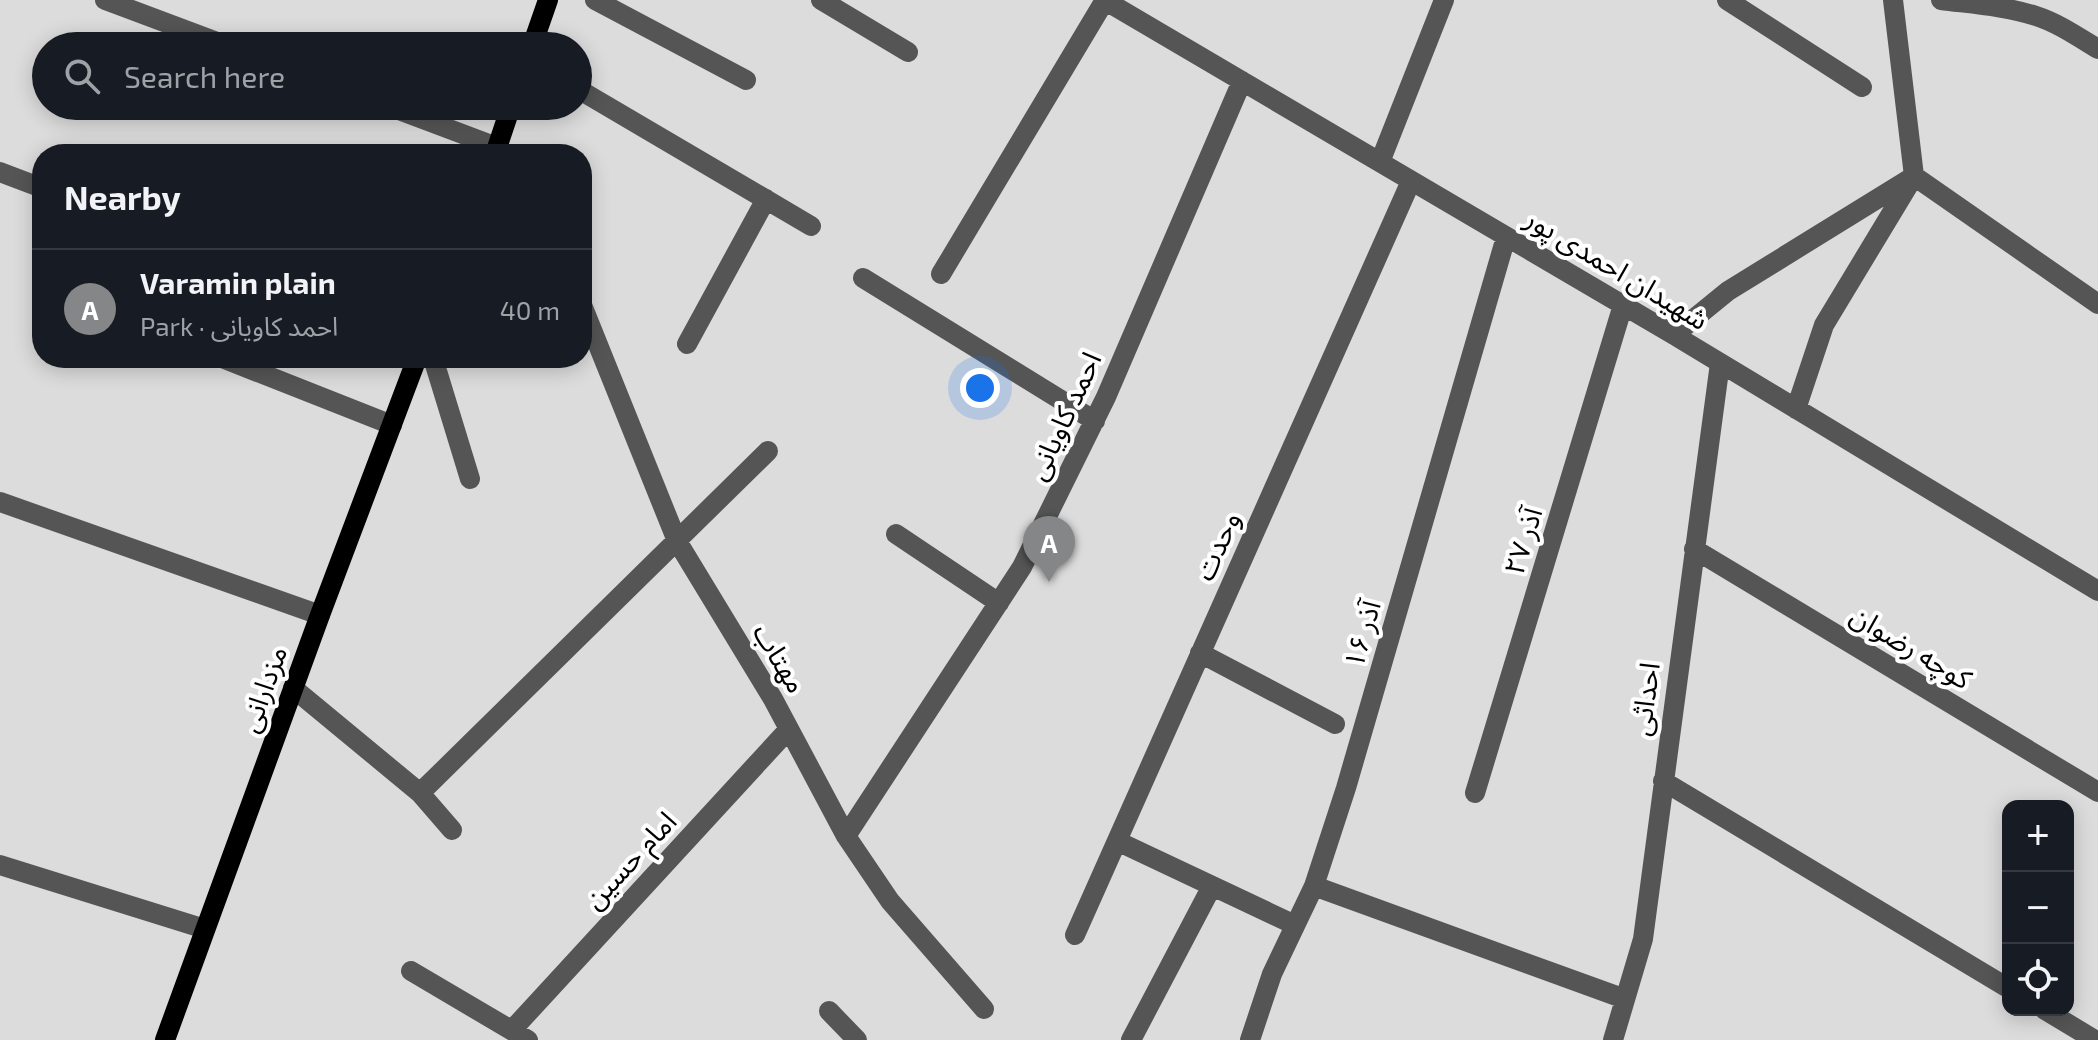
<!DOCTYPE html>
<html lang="en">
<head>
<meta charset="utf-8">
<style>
  :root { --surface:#171b24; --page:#242831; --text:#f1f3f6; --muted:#9ea1a6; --line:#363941; --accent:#858687 }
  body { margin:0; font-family:"Exo 2","Noto Sans Arabic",sans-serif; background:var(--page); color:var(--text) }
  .controls { position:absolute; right:24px; bottom:24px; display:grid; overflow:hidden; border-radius:16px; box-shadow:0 4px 20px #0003 }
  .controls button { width:72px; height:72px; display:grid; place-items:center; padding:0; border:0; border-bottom:2px solid var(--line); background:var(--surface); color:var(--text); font:40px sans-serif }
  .you { position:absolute; left:980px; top:388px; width:28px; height:28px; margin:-20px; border:6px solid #fff; border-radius:50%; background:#1a73e8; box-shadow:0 0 0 12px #1a73e833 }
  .badge { display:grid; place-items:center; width:52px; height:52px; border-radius:50%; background:var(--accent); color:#fff; font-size:26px; font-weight:700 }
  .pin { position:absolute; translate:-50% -66px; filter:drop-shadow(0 2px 4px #0008) }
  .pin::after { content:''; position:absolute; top:42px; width:28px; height:24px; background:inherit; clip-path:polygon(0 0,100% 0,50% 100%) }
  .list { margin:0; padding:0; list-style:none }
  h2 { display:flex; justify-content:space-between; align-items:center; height:104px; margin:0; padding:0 32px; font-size:34px }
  h2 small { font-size:26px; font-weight:400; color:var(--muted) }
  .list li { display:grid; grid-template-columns:52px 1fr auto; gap:24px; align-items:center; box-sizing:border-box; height:120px; padding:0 32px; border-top:2px solid var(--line) }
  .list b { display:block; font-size:30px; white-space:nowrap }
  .list p { margin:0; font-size:26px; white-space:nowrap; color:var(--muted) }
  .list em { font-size:26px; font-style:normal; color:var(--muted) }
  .icon { flex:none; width:44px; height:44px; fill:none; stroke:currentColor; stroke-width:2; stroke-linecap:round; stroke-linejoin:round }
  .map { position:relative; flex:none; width:2098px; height:1040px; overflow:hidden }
  .search { position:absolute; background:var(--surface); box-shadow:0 4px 20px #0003; left:32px; top:32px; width:560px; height:88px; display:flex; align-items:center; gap:20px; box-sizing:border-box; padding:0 28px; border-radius:44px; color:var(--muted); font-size:30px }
  .panel { position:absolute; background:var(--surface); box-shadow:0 4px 20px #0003; left:32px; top:144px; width:560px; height:224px; border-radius:32px }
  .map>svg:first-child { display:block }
  .green { fill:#dcdcdc; fill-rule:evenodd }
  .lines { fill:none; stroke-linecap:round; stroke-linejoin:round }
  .major-casing { stroke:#dbdbdb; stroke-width:23 }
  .minor { stroke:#555; stroke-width:20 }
  .major { stroke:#000; stroke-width:20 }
  .labels { text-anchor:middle; stroke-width:8; stroke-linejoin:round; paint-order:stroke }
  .street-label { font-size:28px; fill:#000; stroke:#fff }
</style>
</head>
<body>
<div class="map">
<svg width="2098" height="1040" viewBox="0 0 2098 1040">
  <rect width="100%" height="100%" fill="#fff"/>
  <path class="green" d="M0,0H2098V1040H0ZM46,46H578V106H46ZM42,154H582V358H42ZM2008,806H2068V1010H2008Z"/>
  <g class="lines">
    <g class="major-casing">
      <path id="major" d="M532,46L548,0
        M495,154L511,106
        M165,1040L320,615L417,358"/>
    </g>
    <path class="minor" d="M105,0L228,46
      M595,0L746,80
      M821,0L908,52
      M1104,0L1674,335L2098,591
      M1727,0L1862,87
      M1941,0C1972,4 2005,6 2036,16C2058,23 2078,37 2098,49
      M578,89L811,226
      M388,106L497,147L501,154
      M1380,162L1444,0
      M0,172L42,188
      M1914,176L2098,304
      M941,274L1105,0
      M863,278L1095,421
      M582,305L677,541L773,699L846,836L890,901L984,1009
      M1674,335L1728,291L1911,178
      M687,344L766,199
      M222,358L392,425
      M433,358L470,479
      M1796,409L1824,325L1914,176L1893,0
      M0,502L320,615
      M896,534L999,603
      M1694,549L2098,792
      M1200,653L1335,724
      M293,688L420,793L452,830
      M1663,781L2008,988
      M420,793L768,451
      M1475,793L1623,305
      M846,836L1022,567L1106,397L1242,81
      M1117,841L1295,925
      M0,865L205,929
      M1314,886L1625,999
      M1075,935L1411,181
      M411,971L528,1040
      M2045,1010L2095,1040
      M829,1011L857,1040
      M512,1030L789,729
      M1131,1040L1212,886
      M1250,1040L1272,974L1314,886L1346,788L1506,237
      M1613,1040L1643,939L1720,363"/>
    <use href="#major" class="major"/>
  </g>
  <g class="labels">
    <g class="street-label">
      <text transform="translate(1617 269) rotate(31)" y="10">شهیدان احمدی پور</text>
      <text transform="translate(1064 416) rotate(-65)" y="10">احمد کاویانی</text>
      <text transform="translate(1523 541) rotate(-73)" y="10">۲۷ آذر</text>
      <text transform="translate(1217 546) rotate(-66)" y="10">وحدت</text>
      <text transform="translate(1362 634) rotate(-74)" y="10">۱۶ آذر</text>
      <text transform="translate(1911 647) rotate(31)" y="10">کوچه رضوان</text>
      <text transform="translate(780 658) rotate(59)" y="10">مهتاب</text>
      <text transform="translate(263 689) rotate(-70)" y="10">مزدارانی</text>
      <text transform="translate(1645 699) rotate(-82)" y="10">احداثی</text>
      <text transform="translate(630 860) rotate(-47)" y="10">امام حسین</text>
    </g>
  </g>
</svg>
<div class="controls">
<button>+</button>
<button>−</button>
<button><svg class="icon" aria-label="locate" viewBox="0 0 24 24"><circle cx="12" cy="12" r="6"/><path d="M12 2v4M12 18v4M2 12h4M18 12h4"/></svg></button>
</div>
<div class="you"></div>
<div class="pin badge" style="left:1049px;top:582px">A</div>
<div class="search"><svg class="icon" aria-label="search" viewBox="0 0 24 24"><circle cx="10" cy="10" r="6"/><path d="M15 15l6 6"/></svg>Search here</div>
<section class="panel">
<h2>Nearby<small></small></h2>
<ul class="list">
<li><span class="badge">A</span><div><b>Varamin plain</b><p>Park · احمد کاویانی</p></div><em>40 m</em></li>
</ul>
</section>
</div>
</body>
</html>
